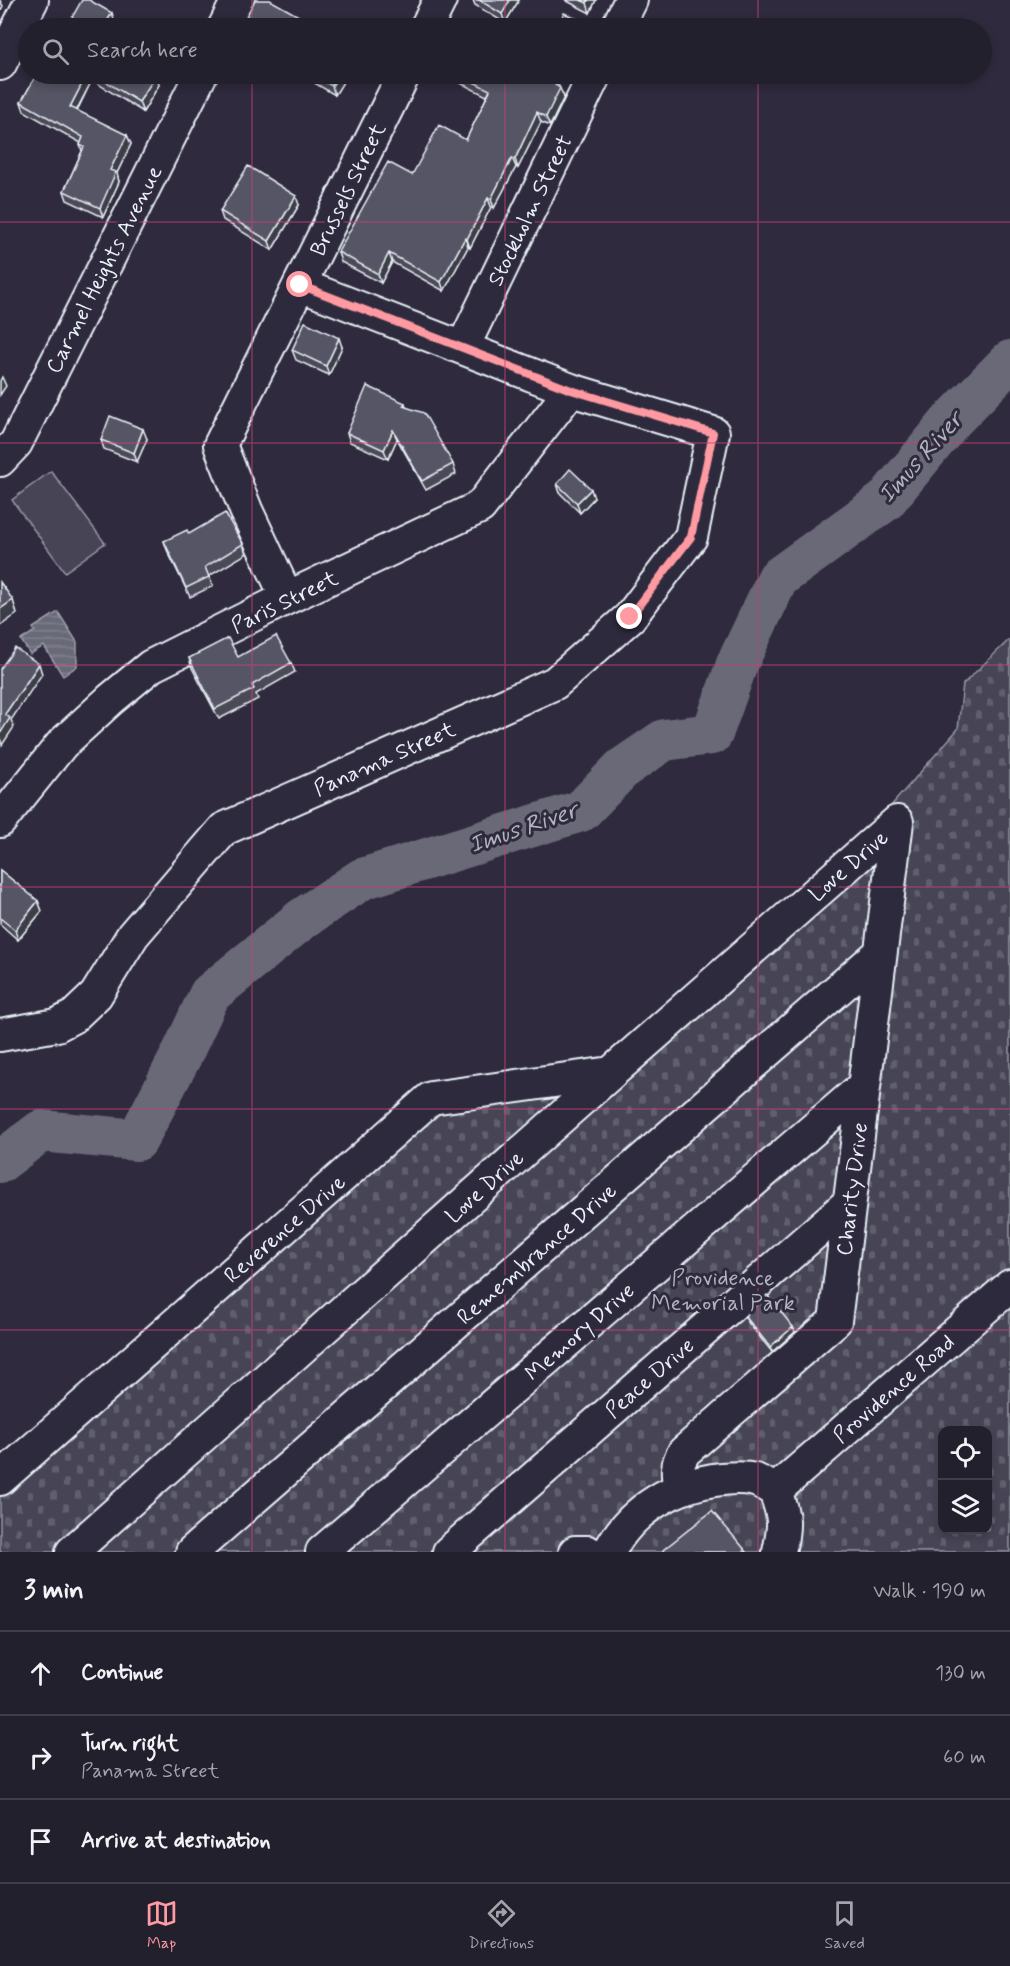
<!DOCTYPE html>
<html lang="en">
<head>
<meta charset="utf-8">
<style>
  :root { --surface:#23202e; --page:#2b2836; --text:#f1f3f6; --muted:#a3a3aa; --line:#403e4a; --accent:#ff9aa2 }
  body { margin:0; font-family:Mynerve,sans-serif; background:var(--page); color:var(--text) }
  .controls { position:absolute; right:18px; bottom:18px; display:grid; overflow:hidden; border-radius:12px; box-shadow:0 3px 9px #0003 }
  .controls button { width:54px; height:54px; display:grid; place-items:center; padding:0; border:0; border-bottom:2px solid var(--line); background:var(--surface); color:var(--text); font:30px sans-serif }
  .stop { position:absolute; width:18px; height:18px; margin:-14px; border:4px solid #ff9aa2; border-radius:50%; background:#fff }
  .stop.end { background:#ff9aa2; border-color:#fff; box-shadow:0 2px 6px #0008 }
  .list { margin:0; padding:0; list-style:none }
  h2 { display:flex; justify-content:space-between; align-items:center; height:78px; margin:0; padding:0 24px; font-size:26px }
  h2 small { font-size:20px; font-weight:400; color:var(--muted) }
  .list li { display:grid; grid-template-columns:39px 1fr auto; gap:18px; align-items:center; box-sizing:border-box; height:84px; padding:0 24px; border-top:2px solid var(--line) }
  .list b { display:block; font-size:22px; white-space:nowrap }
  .list p { margin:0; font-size:20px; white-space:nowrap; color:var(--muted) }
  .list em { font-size:20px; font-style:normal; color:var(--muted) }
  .icon { flex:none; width:33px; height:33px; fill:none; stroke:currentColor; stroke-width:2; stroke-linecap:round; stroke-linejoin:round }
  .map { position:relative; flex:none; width:1010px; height:1552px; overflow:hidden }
  .search { position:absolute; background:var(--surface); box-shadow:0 3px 9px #0003; left:18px; right:18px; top:18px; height:66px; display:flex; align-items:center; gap:15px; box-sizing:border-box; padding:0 21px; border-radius:33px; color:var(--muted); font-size:22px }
  .sheet { height:330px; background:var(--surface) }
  nav { display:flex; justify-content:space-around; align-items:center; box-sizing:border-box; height:84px; border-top:2px solid var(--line); background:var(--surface); font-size:16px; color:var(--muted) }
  nav a { display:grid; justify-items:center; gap:3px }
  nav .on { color:var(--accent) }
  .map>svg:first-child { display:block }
  .cemetery { fill:url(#cemetery-stones); stroke:#979aa6; stroke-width:1.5; fill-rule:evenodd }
  .garden { fill:#464455; stroke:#979aa6; stroke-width:1.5 }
  .water { fill:url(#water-rules); stroke:#9c9fab; stroke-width:1.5 }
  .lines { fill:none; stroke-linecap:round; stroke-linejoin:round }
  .river { stroke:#696978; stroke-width:42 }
  .minor-casing { stroke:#e8f1f8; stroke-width:36 }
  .minor { stroke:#2f2a3d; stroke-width:32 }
  .wall { fill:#4b4957; stroke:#e8f1f8; stroke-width:1.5 }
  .shaded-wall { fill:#3d3c47; stroke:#e8f1f8; stroke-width:1.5 }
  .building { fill:#575565; stroke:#e8f1f8; stroke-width:1.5 }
  .route { stroke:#ff9aa2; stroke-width:8 }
  .grid { fill:none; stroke:#ca437a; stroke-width:1.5; stroke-opacity:0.55 }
  .labels { text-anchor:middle; stroke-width:6; stroke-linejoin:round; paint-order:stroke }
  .street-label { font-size:22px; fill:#e8f1f8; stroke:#2f2a3d }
  .park-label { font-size:22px; fill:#afb4bf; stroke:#2f2a3d }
  .water-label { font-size:24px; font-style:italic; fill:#afb4be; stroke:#2f2a3d }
</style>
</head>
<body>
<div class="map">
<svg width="1010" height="1552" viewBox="0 0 1010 1552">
  <defs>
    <pattern id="cemetery-stones" width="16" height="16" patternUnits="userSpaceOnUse" patternTransform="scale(1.5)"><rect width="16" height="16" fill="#464455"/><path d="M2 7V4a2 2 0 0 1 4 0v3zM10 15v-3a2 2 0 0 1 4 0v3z" fill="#615f6e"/></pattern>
    <pattern id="water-rules" width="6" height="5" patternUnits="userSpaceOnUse" patternTransform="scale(1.5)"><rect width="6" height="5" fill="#696978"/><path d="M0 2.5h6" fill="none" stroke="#7e7f8c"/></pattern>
  </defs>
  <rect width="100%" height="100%" fill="#2f2a3d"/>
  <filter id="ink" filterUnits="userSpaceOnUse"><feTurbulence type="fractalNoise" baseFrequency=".0167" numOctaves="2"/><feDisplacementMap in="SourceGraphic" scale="12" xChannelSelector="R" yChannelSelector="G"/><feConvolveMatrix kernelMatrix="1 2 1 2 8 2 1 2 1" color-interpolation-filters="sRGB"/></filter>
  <g filter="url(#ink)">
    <path class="cemetery" d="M1010,639V1552H0V1456L425,1088L603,1058L876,823L958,729L963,684ZM942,1430H988V1530H942Z"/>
    <path class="garden" d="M51,471L105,543L65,572L12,500Z"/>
    <path class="water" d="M58,612L77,642V666L63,676L44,646L30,654L21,640L35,631L33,628Z"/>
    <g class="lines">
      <path class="river" d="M0,1162L41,1131L137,1140L181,1056L210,994L302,919L362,879L581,811L623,768L664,740L712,734L737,664L778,578L885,501L952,420L1010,361"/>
      <g class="minor-casing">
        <path id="minor" d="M224,28L238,0
          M426,28L440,0
          M617,28L631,0
          M0,64L32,0
          M463,347L595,74
          M0,460L16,443L201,74
          M287,598L246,510L220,445L404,74
          M0,821L62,744L111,699L151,666L287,598L480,507L571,390
          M0,1035L57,1025L74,1016L96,995L133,935L224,829L555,683L630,617L691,537L713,433L571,390L300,285
          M0,1479L431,1098L611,1073
          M680,1488C677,1474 676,1465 684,1452L835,1321L897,822
          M775,1491L1010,1286
          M72,1552L611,1073L897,822
          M192,1552L880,953
          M322,1552L864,1086
          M449,1552L849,1203
          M575,1552H588
          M609,1552C631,1509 675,1484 722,1479C732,1478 744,1477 755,1480C762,1482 769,1487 775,1491C785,1517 785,1525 779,1552"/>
      </g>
      <use href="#minor" class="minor"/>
    </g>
    <path class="wall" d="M473,0H519L505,23L475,5Z
      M565,0H596L590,13Z
      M37,74H153L156,75L159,85L143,112L92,80L77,111L127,135L131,144L117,173L119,182L103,217L67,200L64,191L82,151L80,145L81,143L24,111L21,102Z
      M299,74H348L335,95Z
      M442,74H541L559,87L564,97L550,126L541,122L518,168L516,167L494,208L491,207L470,248L468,247L444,291L392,262L381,283L341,262L338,252L466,140L487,96Z
      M299,205L272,250L223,220L220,211Z
      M342,347L329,375L296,360L292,350Z
      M405,403L406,407L453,464L456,474L426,490L397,439L388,459L350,442L347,433Z
      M147,439L137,462L104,449L101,440Z
      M557,484L594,498L580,513L560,493Z
      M189,534L243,544L246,554L209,576L213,586L190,597L167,550L164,541Z
      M238,657L291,663L295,672L256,694L258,699L219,719L192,668L189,658Z
      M0,870L38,901L42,911L18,940L0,924Z
      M745,1316L793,1327L795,1332L772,1352L747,1321Z"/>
    <path class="shaded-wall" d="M0,0L3,6L0,12Z
      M510,0H519L505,23L502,14Z
      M588,0H596L590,13L587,3Z
      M112,13L115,22L112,28H103Z
      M585,22L588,28H583Z
      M87,74H90L92,80L73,117L70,107Z
      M339,74H348L335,95L332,86Z
      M156,75L159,85L143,112L139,102Z
      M557,82L564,97L550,126L546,117Z
      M537,112L541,122L518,168L515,159Z
      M127,135L131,144L117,173L119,182L103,217L100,208L110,170Z
      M512,158L516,167L494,208L491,199Z
      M296,196L299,205L272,250L269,241Z
      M488,198L491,207L470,248L467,239Z
      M465,238L468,247L444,291L441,282Z
      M389,253L392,262L381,283L378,274Z
      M339,338L342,347L329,375L326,366Z
      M2,377L6,386L0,395V381Z
      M143,429L147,439L137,462L134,453Z
      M393,430L397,439L388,459L384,450Z
      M591,489L594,498L580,513L577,503Z
      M13,600L17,614L0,626V609Z
      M39,664L42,674L11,720L14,727L2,745L0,738V734L5,714Z
      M38,901L42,911L18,940L15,930Z
      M793,1327L795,1332L772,1352L770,1347Z"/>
    <path class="building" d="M82,0H89L112,13L103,28H66Z
      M255,0H270L320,28H240Z
      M479,0H510L502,14Z
      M580,0H588L587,3Z
      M564,13L585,22L583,28H557Z
      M37,74H87L70,107L127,135L110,170L116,172L100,208L64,191L84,147L80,145L83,137L21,102Z
      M93,74H153L156,75L139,102Z
      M311,74H339L332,86Z
      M457,74H541L557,82L555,85L560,88L546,117L537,112L515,159L512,158L491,199L488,198L467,239L465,238L441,282L389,253L378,274L338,252L388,162L412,175L439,125L466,140L490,90Z
      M248,166L296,196L269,241L220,211Z
      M305,322L339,338L326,366L292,350Z
      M367,386L405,403L403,406L424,413L453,464L422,481L393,430L384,450L347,433Z
      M110,416L143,429L134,453L101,440Z
      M570,469L591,489L577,503L557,484Z
      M225,513L243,544L205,567L209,577L186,588L164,541L187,530L189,534Z
      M0,582L13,600L0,609Z
      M276,636L291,663L252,685L254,689L215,709L189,658L228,638L238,657Z
      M15,648L39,664L5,714L10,718L0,734V669Z
      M0,870L38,901L15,930L0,918Z
      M767,1295L793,1327L770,1347L745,1316Z
      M712,1511L747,1552H662L663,1550Z"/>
  </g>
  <g class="lines" filter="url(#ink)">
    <path class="route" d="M300,285L571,390L713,433L691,537L630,617"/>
  </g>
  <path class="grid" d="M252,0V28M505,0V28M758,0V28M252,74V1552M505,74V1552M758,74V1552M0,222H1010M0,443H1010M0,665H1010M0,887H1010M0,1109H1010M0,1330H1010"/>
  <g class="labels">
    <g class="street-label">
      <text transform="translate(347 189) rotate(-64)" y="8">Brussels Street</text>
      <text transform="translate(529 210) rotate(-64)" y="8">Stockholm Street</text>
      <text transform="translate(103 269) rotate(-63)" y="8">Carmel Heights Avenue</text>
      <text transform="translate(284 601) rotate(-26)" y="8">Paris Street</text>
      <text transform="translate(384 758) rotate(-24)" y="8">Panama Street</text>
      <text transform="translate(848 865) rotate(-41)" y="8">Love Drive</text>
      <text transform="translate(484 1186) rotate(-42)" y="8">Love Drive</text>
      <text transform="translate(851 1189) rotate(-83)" y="8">Charity Drive</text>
      <text transform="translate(284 1228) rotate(-41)" y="8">Reverence Drive</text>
      <text transform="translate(536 1253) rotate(-41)" y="8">Remembrance Drive</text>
      <text transform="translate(579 1331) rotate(-41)" y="8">Memory Drive</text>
      <text transform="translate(649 1377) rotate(-41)" y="8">Peace Drive</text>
      <text transform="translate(893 1388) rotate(-41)" y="8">Providence Road</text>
    </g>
    <g class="park-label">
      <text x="723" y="1285">Providence<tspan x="723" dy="25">Memorial Park</tspan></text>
    </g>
    <g class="water-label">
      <text transform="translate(920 457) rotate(-48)" y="8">Imus River</text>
      <text transform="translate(523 827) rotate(-19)" y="8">Imus River</text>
    </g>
  </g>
</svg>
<div class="controls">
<button><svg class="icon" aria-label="locate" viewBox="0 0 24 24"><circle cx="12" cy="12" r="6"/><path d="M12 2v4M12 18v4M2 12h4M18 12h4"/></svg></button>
<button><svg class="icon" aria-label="layers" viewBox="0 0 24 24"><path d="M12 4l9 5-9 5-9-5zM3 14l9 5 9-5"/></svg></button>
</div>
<div class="stop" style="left:300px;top:285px"></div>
<div class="stop end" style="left:630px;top:617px"></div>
<div class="search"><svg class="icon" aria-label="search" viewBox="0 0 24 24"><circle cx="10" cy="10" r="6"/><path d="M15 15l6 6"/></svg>Search here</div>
</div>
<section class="sheet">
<h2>3 min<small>Walk · 190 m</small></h2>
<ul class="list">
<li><svg class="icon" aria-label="ahead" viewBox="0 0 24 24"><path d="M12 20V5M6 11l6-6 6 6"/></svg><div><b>Continue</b></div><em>130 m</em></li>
<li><svg class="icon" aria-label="right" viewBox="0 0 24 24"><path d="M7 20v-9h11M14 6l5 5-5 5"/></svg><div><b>Turn right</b><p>Panama Street</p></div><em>60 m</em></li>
<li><svg class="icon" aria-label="arrive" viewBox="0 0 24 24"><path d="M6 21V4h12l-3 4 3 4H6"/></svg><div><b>Arrive at destination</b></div></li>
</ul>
</section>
<nav>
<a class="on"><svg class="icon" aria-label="map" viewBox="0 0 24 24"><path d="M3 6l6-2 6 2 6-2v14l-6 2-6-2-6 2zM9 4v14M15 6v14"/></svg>Map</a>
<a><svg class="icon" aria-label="directions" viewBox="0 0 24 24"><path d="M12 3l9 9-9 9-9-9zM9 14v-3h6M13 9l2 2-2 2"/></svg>Directions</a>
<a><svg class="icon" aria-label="saved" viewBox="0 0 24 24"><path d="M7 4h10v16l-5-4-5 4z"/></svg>Saved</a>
</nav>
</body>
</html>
